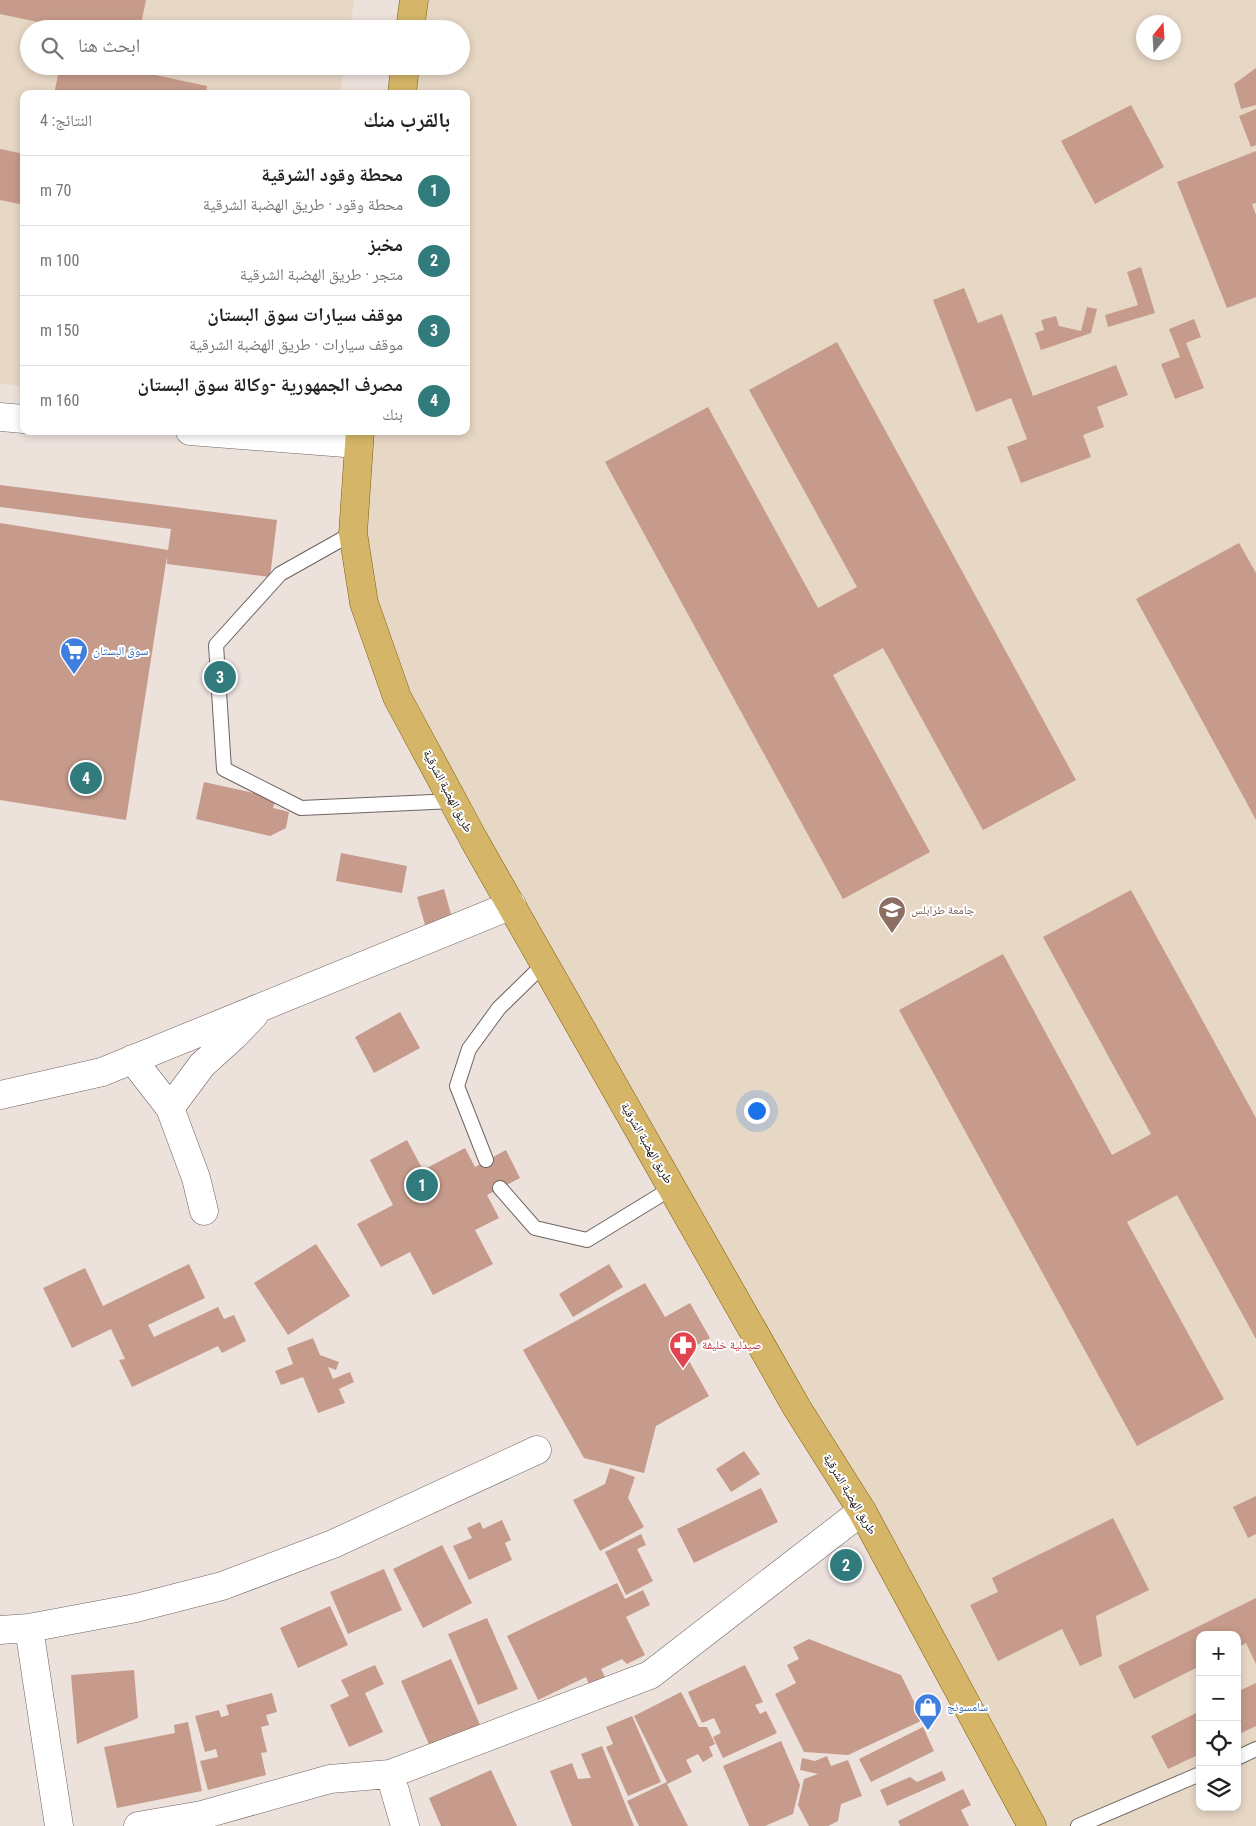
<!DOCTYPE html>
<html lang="ar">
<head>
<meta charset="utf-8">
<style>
  :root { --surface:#fff; --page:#f6f6f6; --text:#202124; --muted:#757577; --line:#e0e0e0; --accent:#317b7d }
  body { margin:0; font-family:"Roboto Condensed","Noto Naskh Arabic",sans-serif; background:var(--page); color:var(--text); direction:rtl }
  .controls { position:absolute; right:15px; bottom:15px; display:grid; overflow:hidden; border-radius:10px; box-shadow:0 2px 8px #0003 }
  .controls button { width:45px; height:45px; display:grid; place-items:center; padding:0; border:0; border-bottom:1px solid var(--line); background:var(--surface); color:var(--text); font:25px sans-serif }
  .compass { position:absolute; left:1136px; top:15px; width:45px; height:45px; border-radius:50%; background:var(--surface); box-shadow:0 2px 8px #0003; rotate:18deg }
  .you { position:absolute; left:756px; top:1110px; width:18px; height:18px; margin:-12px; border:4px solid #fff; border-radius:50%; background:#1a73e8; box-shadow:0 0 0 8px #1a73e833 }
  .badge { display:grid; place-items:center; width:32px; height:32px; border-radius:50%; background:var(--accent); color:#fff; font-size:16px; font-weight:700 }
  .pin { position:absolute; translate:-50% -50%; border:2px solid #fff; box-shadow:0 1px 5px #0006 }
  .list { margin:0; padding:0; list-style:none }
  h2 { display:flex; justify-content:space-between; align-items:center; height:65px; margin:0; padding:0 20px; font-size:21px }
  h2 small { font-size:16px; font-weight:400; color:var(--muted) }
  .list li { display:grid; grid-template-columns:32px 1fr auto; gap:15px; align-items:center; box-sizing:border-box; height:70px; padding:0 20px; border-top:1px solid var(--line) }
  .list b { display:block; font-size:19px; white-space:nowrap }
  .list p { margin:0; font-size:16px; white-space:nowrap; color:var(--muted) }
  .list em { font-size:16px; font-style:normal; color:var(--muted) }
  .icon { flex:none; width:28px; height:28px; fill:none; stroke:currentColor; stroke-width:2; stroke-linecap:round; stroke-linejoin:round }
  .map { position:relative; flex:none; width:1256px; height:1826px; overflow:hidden; direction:ltr }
  .search { position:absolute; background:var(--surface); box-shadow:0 2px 8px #0003; left:20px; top:20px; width:450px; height:55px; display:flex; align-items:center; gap:12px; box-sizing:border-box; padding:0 18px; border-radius:28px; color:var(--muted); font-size:19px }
  .panel { position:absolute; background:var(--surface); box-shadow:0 2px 8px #0003; left:20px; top:90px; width:450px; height:345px; border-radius:10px; direction:rtl }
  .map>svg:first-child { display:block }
  .education { fill:#e7d7c5; fill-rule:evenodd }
  .building { fill:#c69b8b }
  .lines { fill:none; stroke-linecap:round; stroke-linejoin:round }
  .service-casing { stroke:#6e6460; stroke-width:16 }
  .minor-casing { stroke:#6e6460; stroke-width:29 }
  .primary-casing { stroke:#7e5b07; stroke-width:29 }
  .service { stroke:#fff; stroke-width:14 }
  .minor { stroke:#fff; stroke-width:28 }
  .primary { stroke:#d5b668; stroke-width:28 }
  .labels { text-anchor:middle; stroke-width:4; stroke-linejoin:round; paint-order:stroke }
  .shop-label { font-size:12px; fill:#366cbe; stroke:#fff; text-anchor:start }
  .street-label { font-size:12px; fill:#110e0c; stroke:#fff }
  .education-label { font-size:12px; fill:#785e54; stroke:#fff; text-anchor:start }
  .health-label { font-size:12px; fill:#be3a42; stroke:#fff; text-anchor:start }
</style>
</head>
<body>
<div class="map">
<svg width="1256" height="1826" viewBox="0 0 1256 1826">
  <rect width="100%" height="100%" fill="#ede1dc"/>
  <path class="education" d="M0,0H354L350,29H29V66H344L340,94H24V386L0,384Z
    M414,0H1256V1826H1032L545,963L364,603L360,431H466V94H402L405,66H461V29H410ZM1144,22H1174V52H1144ZM1200,1635H1237V1807H1200Z"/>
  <path class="building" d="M0,0H146L140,29H71L0,14Z
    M60,66H123L122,68L207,86L206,94H54Z
    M1256,68V105L1241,109L1234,84Z
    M1131,105L1164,167L1095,204L1061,141Z
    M1256,109V145L1251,147L1239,116Z
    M0,149L24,154V205L0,200Z
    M1256,151V203L1252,204L1256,215V297L1227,308L1177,182Z
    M1141,267L1155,313L1108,327L1105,315L1138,305L1127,272Z
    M964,288L978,323L1002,314L1033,396L1116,365L1128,395L1097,407L1104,427L1083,435L1091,457L1021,483L1007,447L1027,439L1011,398L976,412L933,300Z
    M1087,307L1097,309L1091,333L1041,350L1035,333L1044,330L1041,320L1056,316L1059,326L1081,331Z
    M1194,319L1201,337L1186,343L1204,388L1175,399L1161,364L1180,357L1169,329Z
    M837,342L1076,780L983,830L883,648L833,675L930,852L843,899L605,462L708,407L818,608L857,587L749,390Z
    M0,485L277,520L270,577L167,564V556L126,820L0,800V523L168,550L171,529L0,507Z
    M1239,543L1256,573V820L1136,599Z
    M204,782L276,798L273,808L289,812L286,828L270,836L196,819Z
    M341,853L407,866L402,893L336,881Z
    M444,889L454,925L427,932L417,897Z
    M1131,890L1256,1118V1339L1177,1195L1127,1222L1224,1399L1137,1446L899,1010L1003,954L1112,1155L1151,1134L1043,937Z
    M400,1012L420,1048L374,1073L355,1037Z
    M407,1140L423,1170L465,1148L475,1167L506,1150L520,1178L487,1195L499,1218L475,1230L493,1264L433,1295L410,1252L381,1267L357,1224L393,1205L370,1160Z
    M316,1244L350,1296L288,1335L254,1283Z
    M189,1264L205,1298L148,1325L154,1337L218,1307L224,1319L234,1315L246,1341L222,1353L218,1346L132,1387L119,1360L125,1359L111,1329L72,1348L43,1288L85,1268L103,1306Z
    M609,1264L623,1287L573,1317L559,1294Z
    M645,1283L665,1317L690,1303L710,1338L684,1352L709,1396L656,1426L644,1473L584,1458L523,1350Z
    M313,1338L320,1355L339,1362L336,1370L328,1367L333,1379L350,1372L354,1382L339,1389L345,1403L318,1413L303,1377L281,1385L275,1371L293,1364L287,1348Z
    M744,1451L760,1474L731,1492L716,1469Z
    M610,1468L635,1477L628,1498L644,1527L600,1551L573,1500L605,1484Z
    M761,1488L778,1522L694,1563L677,1529Z
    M1256,1496V1534L1248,1538L1233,1507Z
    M1113,1518L1149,1590L1096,1616L1102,1656L1080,1666L1062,1629L998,1661L970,1605L998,1592L992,1578Z
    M502,1520L511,1540L505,1543L512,1560L469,1580L453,1546L472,1538L467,1528L480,1522L483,1529Z
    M641,1534L646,1545L637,1549L653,1581L626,1595L605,1552Z
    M442,1545L472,1603L423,1628L393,1569Z
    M384,1569L402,1610L348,1634L330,1592Z
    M617,1583L625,1599L643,1590L650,1605L626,1617L645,1655L627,1664L622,1659L601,1669L607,1681L591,1689L586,1677L538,1700L507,1636Z
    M1256,1598V1664L1246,1643L1237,1648V1635H1200V1666L1134,1699L1118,1666Z
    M330,1606L348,1645L298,1668L280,1628Z
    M487,1618L518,1689L478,1705L448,1634Z
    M809,1639L901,1675L923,1720L848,1755L804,1752L775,1694L796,1683L787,1665L799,1659L793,1647Z
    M451,1659L481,1727L431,1749L401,1681Z
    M375,1665L384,1684L365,1693L383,1732L349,1747L330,1705L349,1696L341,1680Z
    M745,1665L763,1702L755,1705L760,1714L766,1711L777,1733L723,1758L713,1737L721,1733L714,1718L702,1723L688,1692Z
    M134,1670L138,1718L77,1744L71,1675Z
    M1256,1683V1726L1237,1735V1692Z
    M681,1692L699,1727H707L715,1744L709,1747L713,1756L703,1762L698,1754L686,1760L692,1772L667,1784L688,1826H639L627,1801L667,1782L634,1716Z
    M272,1693L277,1712L266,1715L269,1725L261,1727L267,1752L261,1753L266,1775L208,1790L200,1761L218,1757L216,1749L205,1752L195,1716L219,1710L221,1717L229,1715L226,1705Z
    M1200,1711V1754L1168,1769L1151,1736Z
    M632,1716L661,1782L628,1796L606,1747L613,1744L606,1727Z
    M188,1722L202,1791L117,1808L104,1747L175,1733L174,1725Z
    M923,1727L934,1751L871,1782L859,1759Z
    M781,1741L800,1785L793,1814L765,1826H749L723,1766Z
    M602,1746L634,1826H572L550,1771L572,1763L578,1779L591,1778L581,1754Z
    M827,1756L831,1766L848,1760L862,1796L841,1804L838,1821L828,1826H809L798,1805L804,1779L818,1774L800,1770L802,1758L815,1761Z
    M491,1770L517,1826H441L429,1798Z
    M942,1771L946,1780L887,1806L880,1790L910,1777L917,1782Z
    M963,1789L971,1805L961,1810L969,1826H900L898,1821Z"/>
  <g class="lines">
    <g class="service-casing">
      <path id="service" d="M353,533L280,574L216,645L224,769L301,808L454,801
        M486,1160L457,1086L469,1049L499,1008L545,963
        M500,1188L535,1228L587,1240L672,1188
        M1237,1758L1256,1749
        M1078,1826L1200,1774"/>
    </g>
    <g class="minor-casing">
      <path id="minor" d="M0,417L24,419
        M190,431L358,444
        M132,1059L170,1108L196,1178L204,1211
        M0,1095L102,1072L512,905
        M170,1108L202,1065L234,1036L254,1015
        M29,1628L59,1826
        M0,1630L29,1628L136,1608L222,1586L333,1544L537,1450
        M390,1774L405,1826
        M138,1826L202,1815L330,1779L390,1774L650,1675L862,1511"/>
    </g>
    <g class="primary-casing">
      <path id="primary" d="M410,29L414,0
        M402,94L405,66
        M360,431L353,533L364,603L397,697L474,840L797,1408L862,1511L1032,1826"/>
    </g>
    <use href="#service" class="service"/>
    <use href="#minor" class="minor"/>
    <use href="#primary" class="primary"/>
  </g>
  <defs>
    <g id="supermarket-pin" transform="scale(1.4375)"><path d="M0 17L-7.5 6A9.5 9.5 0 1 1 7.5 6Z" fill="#3f7fe0" stroke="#fff"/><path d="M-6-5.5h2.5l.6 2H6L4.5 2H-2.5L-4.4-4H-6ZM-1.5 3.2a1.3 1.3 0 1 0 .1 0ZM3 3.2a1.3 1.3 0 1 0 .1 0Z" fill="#fff"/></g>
    <g id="university-pin" transform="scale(1.4375)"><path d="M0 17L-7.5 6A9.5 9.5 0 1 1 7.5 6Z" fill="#8d6e63" stroke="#fff"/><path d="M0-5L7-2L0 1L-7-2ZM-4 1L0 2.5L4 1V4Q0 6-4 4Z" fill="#fff"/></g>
    <g id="pharmacy-pin" transform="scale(1.4375)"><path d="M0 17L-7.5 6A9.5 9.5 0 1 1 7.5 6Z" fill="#e0444e" stroke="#fff"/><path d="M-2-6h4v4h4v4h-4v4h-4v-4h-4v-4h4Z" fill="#fff"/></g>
    <g id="shop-pin" transform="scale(1.4375)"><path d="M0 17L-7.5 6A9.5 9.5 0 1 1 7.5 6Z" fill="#3f7fe0" stroke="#fff"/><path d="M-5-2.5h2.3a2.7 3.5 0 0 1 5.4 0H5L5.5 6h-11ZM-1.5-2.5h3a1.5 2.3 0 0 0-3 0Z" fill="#fff"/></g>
  </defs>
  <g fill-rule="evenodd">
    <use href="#supermarket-pin" x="74" y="651"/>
    <use href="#university-pin" x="892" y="910"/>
    <use href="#pharmacy-pin" x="683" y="1345"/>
    <use href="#shop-pin" x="928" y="1707"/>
  </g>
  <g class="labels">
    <g class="shop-label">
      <text x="93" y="655">سوق البستان</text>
      <text x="947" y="1711">سامسونج</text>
    </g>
    <g class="street-label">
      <text transform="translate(448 791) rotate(62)" y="4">طريق الهضبة الشرقية</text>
      <text transform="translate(647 1143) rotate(60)" y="4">طريق الهضبة الشرقية</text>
      <text transform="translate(850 1494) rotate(59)" y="4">طريق الهضبة الشرقية</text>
    </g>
    <g class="education-label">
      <text x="911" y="914">جامعة طرابلس</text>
    </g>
    <g class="health-label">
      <text x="702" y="1349">صيدلية خليفة</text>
    </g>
  </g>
</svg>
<div class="controls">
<button>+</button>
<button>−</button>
<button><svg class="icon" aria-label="locate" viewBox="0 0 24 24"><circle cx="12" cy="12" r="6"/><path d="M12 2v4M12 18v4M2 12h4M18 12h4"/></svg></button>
<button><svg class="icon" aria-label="layers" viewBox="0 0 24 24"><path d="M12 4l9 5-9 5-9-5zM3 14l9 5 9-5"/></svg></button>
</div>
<svg class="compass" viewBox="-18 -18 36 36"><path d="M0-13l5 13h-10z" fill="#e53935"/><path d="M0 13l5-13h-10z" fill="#757577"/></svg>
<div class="you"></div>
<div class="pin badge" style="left:422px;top:1185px">1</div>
<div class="pin badge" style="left:846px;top:1565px">2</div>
<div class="pin badge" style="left:220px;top:677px">3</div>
<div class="pin badge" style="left:86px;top:778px">4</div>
<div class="search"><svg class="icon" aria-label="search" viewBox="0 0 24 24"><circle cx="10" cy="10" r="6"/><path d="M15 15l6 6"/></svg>ابحث هنا</div>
<section class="panel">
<h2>بالقرب منك<small>النتائج: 4</small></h2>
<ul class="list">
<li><span class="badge">1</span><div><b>محطة وقود الشرقية</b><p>محطة وقود · طريق الهضبة الشرقية</p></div><em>70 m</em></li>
<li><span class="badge">2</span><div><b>مخبز</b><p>متجر · طريق الهضبة الشرقية</p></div><em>100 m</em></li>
<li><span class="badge">3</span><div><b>موقف سيارات سوق البستان</b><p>موقف سيارات · طريق الهضبة الشرقية</p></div><em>150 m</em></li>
<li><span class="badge">4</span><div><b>مصرف الجمهورية -وكالة سوق البستان</b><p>بنك</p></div><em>160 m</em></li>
</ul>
</section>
</div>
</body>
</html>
